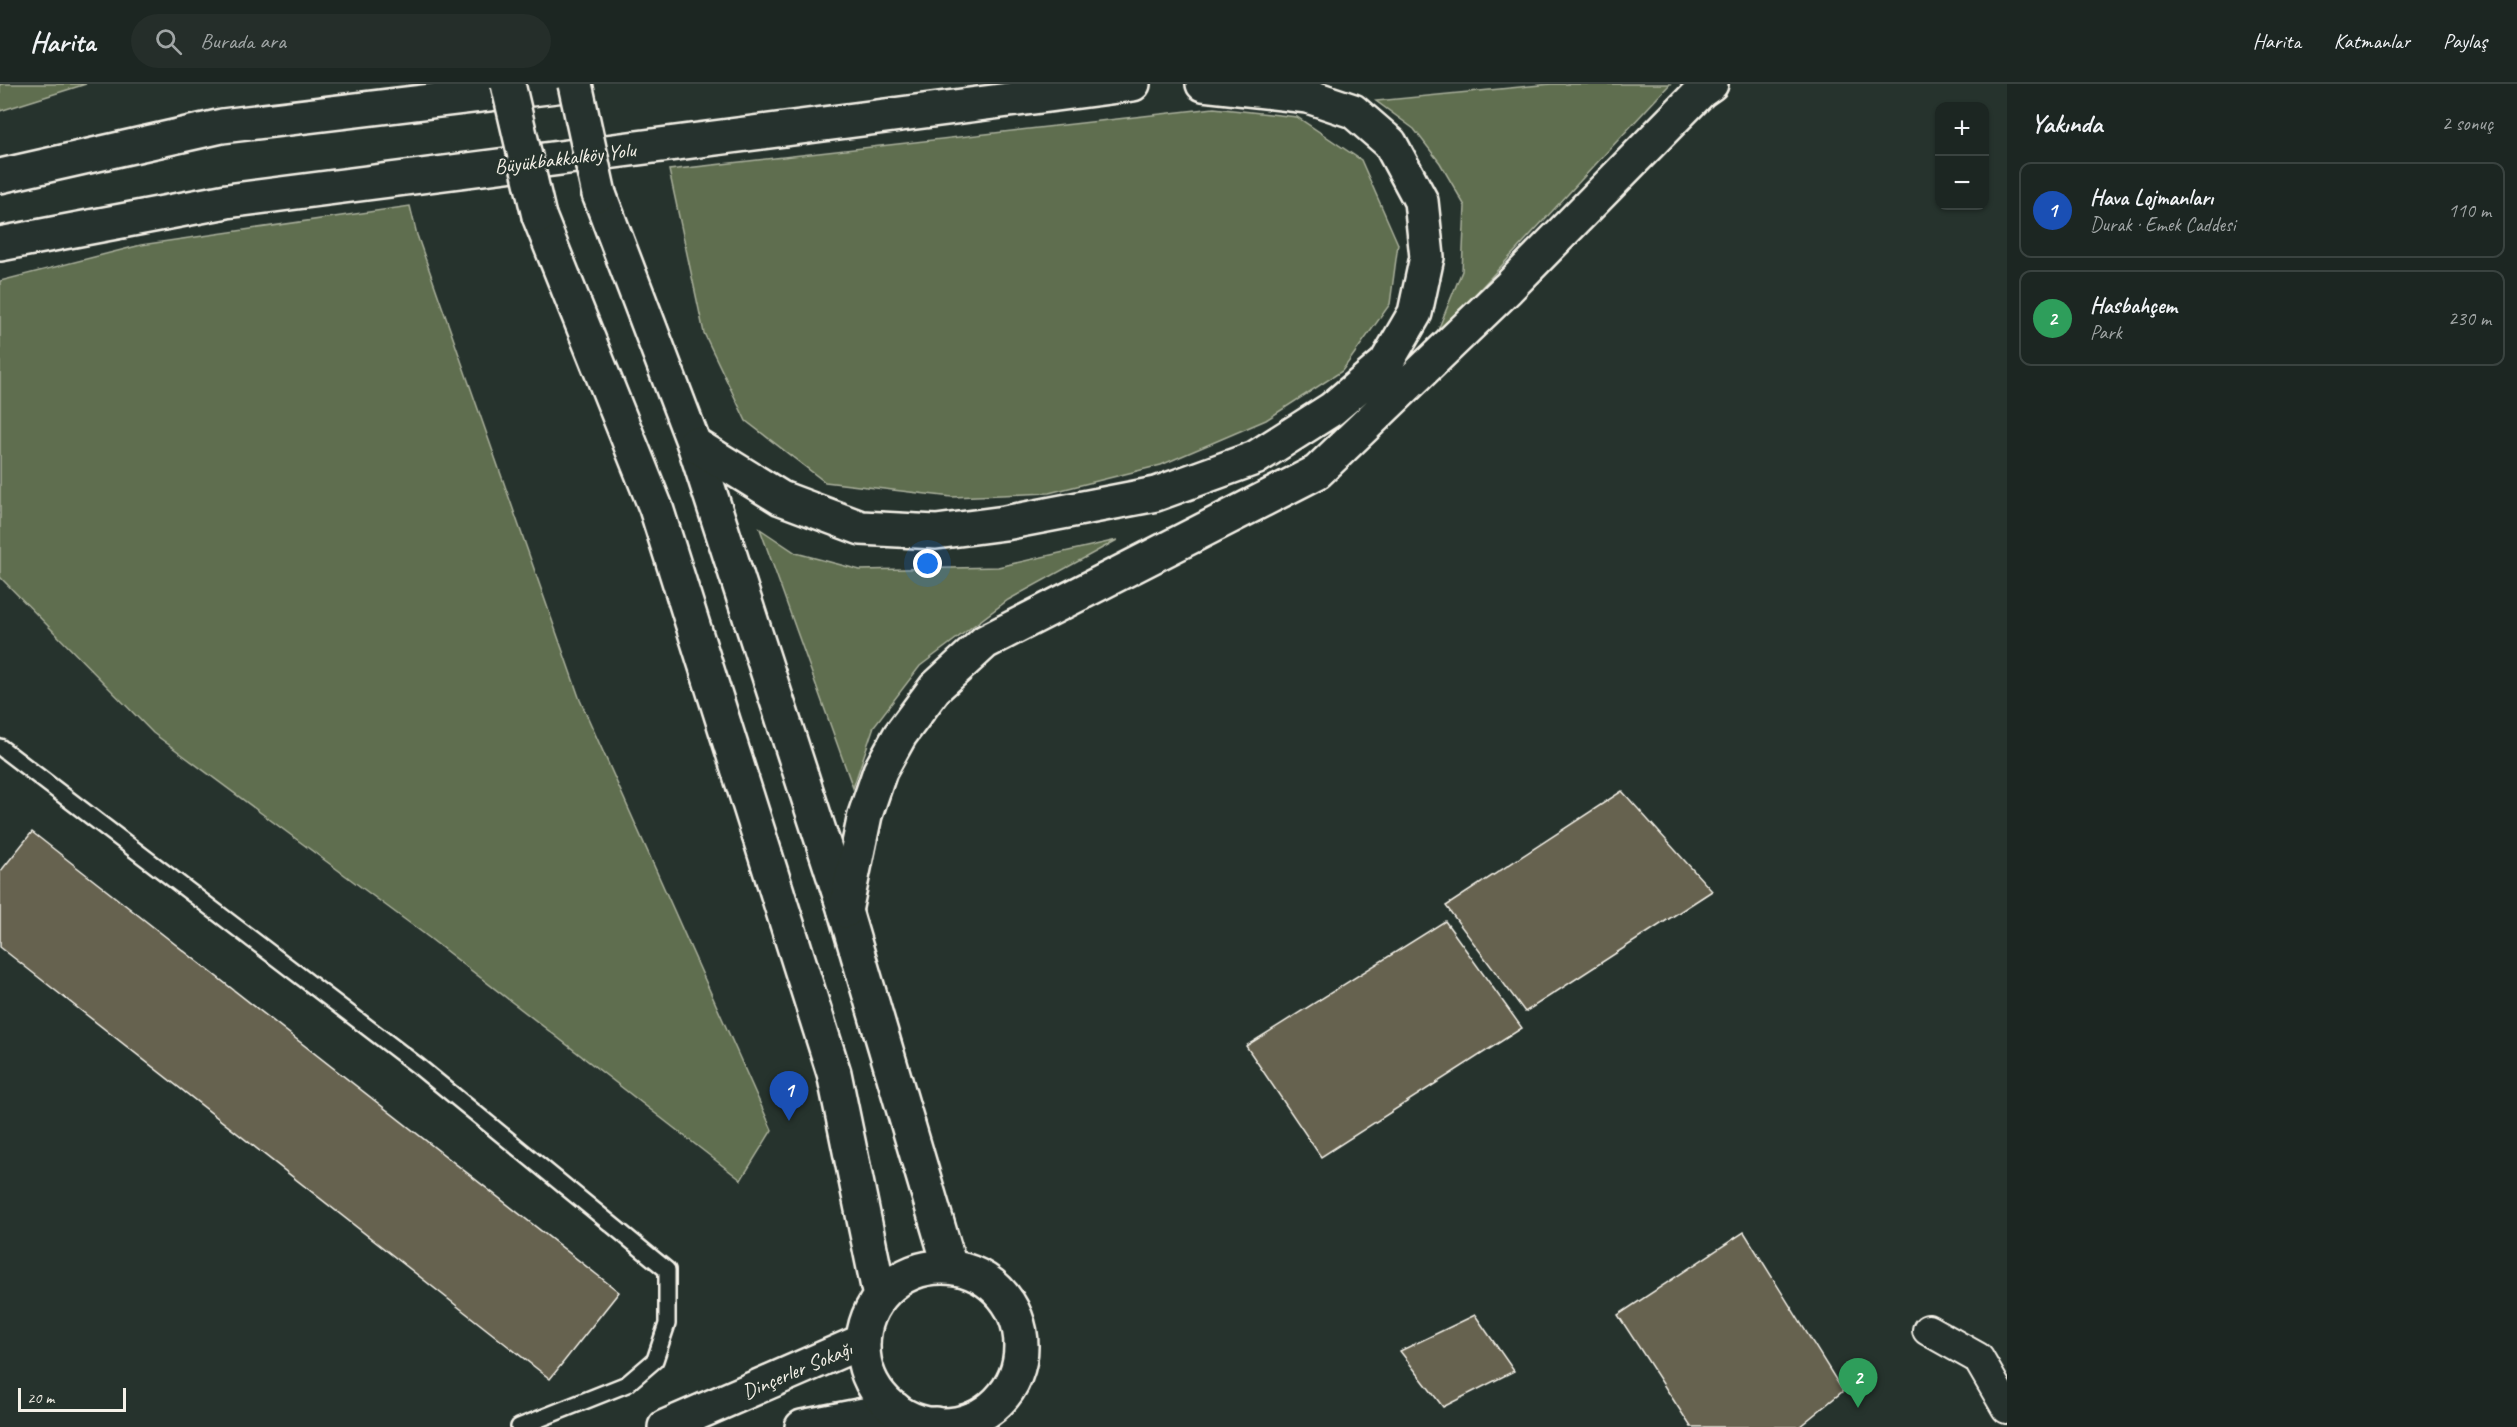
<!DOCTYPE html>
<html lang="tr">
<head>
<meta charset="utf-8">
<style>
  :root { --surface:#1c2622; --page:#252e2a; --text:#f1f3f6; --muted:#a0a5a5; --line:#3a4340; --accent:#ffd166 }
  body { margin:0; font-family:Caveat,sans-serif; background:var(--page); color:var(--text) }
  .controls { position:absolute; right:18px; top:18px; display:grid; overflow:hidden; border-radius:12px; box-shadow:0 2px 4px #0004 }
  .controls button { width:54px; height:54px; display:grid; place-items:center; padding:0; border:0; border-bottom:2px solid var(--line); background:var(--surface); color:var(--text); font:30px sans-serif }
  .scale { position:absolute; left:18px; bottom:15px; width:108px; box-sizing:border-box; padding-left:6px; border:3px solid #f4f1e8; border-top:0; font-size:16px; line-height:21px; white-space:nowrap; color:#f4f1e8; -webkit-text-stroke:4px #26332d; paint-order:stroke }
  .you { position:absolute; left:928px; top:480px; width:21px; height:21px; margin:-15px; border:4px solid #fff; border-radius:50%; background:#1a73e8; box-shadow:0 0 0 9px #1a73e833 }
  .badge { display:grid; place-items:center; width:39px; height:39px; border-radius:50%; background:var(--accent); color:#fff; font-size:20px; font-weight:700 }
  .pin { position:absolute; translate:-50% -50px; filter:drop-shadow(0 2px 3px #0008) }
  .pin::after { content:''; position:absolute; top:32px; width:21px; height:18px; background:inherit; clip-path:polygon(0 0,100% 0,50% 100%) }
  .list { margin:0; padding:0; list-style:none }
  h2 { display:flex; justify-content:space-between; align-items:center; height:78px; margin:0; padding:0 24px; font-size:26px }
  h2 small { font-size:20px; font-weight:400; color:var(--muted) }
  .list li { display:grid; grid-template-columns:39px 1fr auto; gap:18px; align-items:center; box-sizing:border-box; height:96px; margin:0 12px 12px; padding:0 12px; border:2px solid var(--line); border-radius:12px }
  .list b { display:block; font-size:22px; white-space:nowrap }
  .list p { margin:0; font-size:20px; white-space:nowrap; color:var(--muted) }
  .list em { font-size:20px; font-style:normal; color:var(--muted) }
  .icon { flex:none; width:33px; height:33px; fill:none; stroke:currentColor; stroke-width:2; stroke-linecap:round; stroke-linejoin:round }
  .map { position:relative; flex:none; width:2007px; height:1343px; overflow:hidden }
  header { display:flex; align-items:center; gap:36px; box-sizing:border-box; height:84px; padding:0 30px; background:var(--surface); border-bottom:2px solid var(--line) }
  header strong { font-size:28px }
  nav { display:flex; gap:33px; margin-inline-start:auto; font-size:21px }
  .search { width:420px; height:54px; background:var(--page); display:flex; align-items:center; gap:15px; box-sizing:border-box; padding:0 21px; border-radius:33px; color:var(--muted); font-size:22px }
  main { display:flex }
  aside { flex:1; background:var(--surface) }
  .map>svg:first-child { display:block }
  .green { fill:#5f6e4f; stroke:#aab09c; stroke-width:1.5 }
  .building { fill:#66624f; stroke:#f4f1e8; stroke-width:1.5 }
  .lines { fill:none; stroke-linecap:round; stroke-linejoin:round }
  .service-casing { stroke:#f4f1e8; stroke-width:20 }
  .minor-casing { stroke:#f4f1e8; stroke-width:34 }
  .tertiary-casing { stroke:#f4f1e8; stroke-width:38 }
  .secondary-casing { stroke:#f4f1e8; stroke-width:38 }
  .trunk-casing { stroke:#f4f1e8; stroke-width:38 }
  .service { stroke:#26332d; stroke-width:15 }
  .minor { stroke:#26332d; stroke-width:30 }
  .tertiary { stroke:#26332d; stroke-width:33 }
  .secondary { stroke:#26332d; stroke-width:33 }
  .trunk { stroke:#26332d; stroke-width:33 }
  .secondary-bridge-casing { stroke:#f4f1e8; stroke-width:38; stroke-linecap:butt }
  .secondary-bridge { stroke:#26332d; stroke-width:33 }
  .labels { text-anchor:middle; stroke-width:5; stroke-linejoin:round; paint-order:stroke }
  .street-label { font-size:21px; fill:#f4f1e8; stroke:#26332d }
</style>
</head>
<body>
<header>
<strong>Harita</strong>
<div class="search"><svg class="icon" aria-label="search" viewBox="0 0 24 24"><circle cx="10" cy="10" r="6"/><path d="M15 15l6 6"/></svg>Burada ara</div>
<nav><a>Harita</a><a>Katmanlar</a><a>Paylaş</a></nav>
</header>
<main>
<div class="map">
<svg width="2007" height="1343" viewBox="0 0 2007 1343">
  <rect width="100%" height="100%" fill="#26332d"/>
  <filter id="ink" filterUnits="userSpaceOnUse"><feTurbulence type="fractalNoise" baseFrequency=".0167" numOctaves="2"/><feDisplacementMap in="SourceGraphic" scale="12" xChannelSelector="R" yChannelSelector="G"/><feConvolveMatrix kernelMatrix="1 2 1 2 8 2 1 2 1" color-interpolation-filters="sRGB"/></filter>
  <g filter="url(#ink)">
    <path class="green" d="M0,0H86L0,27Z
      M1551,0H1670L1468,218L1438,246L1462,187L1465,122L1440,79L1414,45L1376,17Z
      M1214,24L1297,33L1361,76L1398,160L1390,220L1342,287L1266,336L1161,381L1049,409L952,413L825,398L746,337L704,249L669,86Z
      M410,122L417,151L580,616L772,1046L741,1096L423,849L153,649L0,493V197L141,161Z
      M760,445L796,469L860,486L998,483L1117,456L1008,516L920,582L874,642L853,704Z"/>
    <path class="building" d="M1622,707L1712,807L1525,928L1446,822Z
      M32,748L619,1208L550,1295L0,863V788Z
      M1445,837L1522,944L1321,1073L1246,962Z
      M1744,1148L1843,1307L1799,1343H1691L1618,1231Z
      M1475,1231L1514,1287L1443,1323L1400,1267Z"/>
    <g class="lines">
      <g class="service-casing">
        <path id="service" d="M0,663L418,982L667,1186V1240L655,1276L627,1300L519,1343"/>
      </g>
      <g class="minor-casing">
        <path id="minor" d="M1928,1246L1978,1274L2007,1324"/>
      </g>
      <g class="tertiary-casing">
        <path id="tertiary" d="M973,1335L974,1343
          M935,1340L937,1343
          M665,1343L863,1257
          M802,1343L895,1325"/>
      </g>
      <g class="secondary-casing">
        <path id="secondary" d="M599,110L694,360L845,827L950,1183
          M539,132L656,424L834,989L880,1213
          M863 1262a79 79 0 1 1 158 0a79 79 0 1 1-158 0Z"/>
      </g>
      <g class="trunk-casing">
        <path id="trunk" d="M0,92L222,42L573,0
          M0,160L227,117L1133,0
          M694,360L781,414L861,444L936,448L1005,439L1156,410L1255,374L1332,325L1386,279L1415,229L1427,173L1421,117L1390,59L1353,27L1308,12L1203,0
          M845,827L865,731L880,687L900,651L935,604L985,558L1317,388L1508,204L1701,7L1711,0"/>
      </g>
      <use href="#service" class="service"/>
      <use href="#minor" class="minor"/>
      <use href="#tertiary" class="tertiary"/>
      <use href="#secondary" class="secondary"/>
      <use href="#trunk" class="trunk"/>
      <g class="secondary-bridge-casing">
        <path id="secondary-bridge" d="M508,0L539,132
          M575,0L599,110"/>
      </g>
      <use href="#secondary-bridge" class="secondary-bridge"/>
    </g>
  </g>
  <g class="labels">
    <g class="street-label">
      <text transform="translate(565 74) rotate(-7)" y="7">Büyükbakkalköy Yolu</text>
      <text transform="translate(797 1286) rotate(-23)" y="7">Dinçerler Sokağı</text>
    </g>
  </g>
</svg>
<div class="controls">
<button>+</button>
<button>−</button>
</div>
<div class="scale">20 m</div>
<div class="you"></div>
<div class="pin badge" style="left:789px;top:1037px;background:#1a4fb4">1</div>
<div class="pin badge" style="left:1858px;top:1324px;background:#2e9e5b">2</div>
</div>
<aside>
<h2>Yakında<small>2 sonuç</small></h2>
<ul class="list">
<li><span class="badge" style="background:#1a4fb4">1</span><div><b>Hava Lojmanları</b><p>Durak · Emek Caddesi</p></div><em>110 m</em></li>
<li><span class="badge" style="background:#2e9e5b">2</span><div><b>Hasbahçem</b><p>Park</p></div><em>230 m</em></li>
</ul>
</aside>
</main>
</body>
</html>
